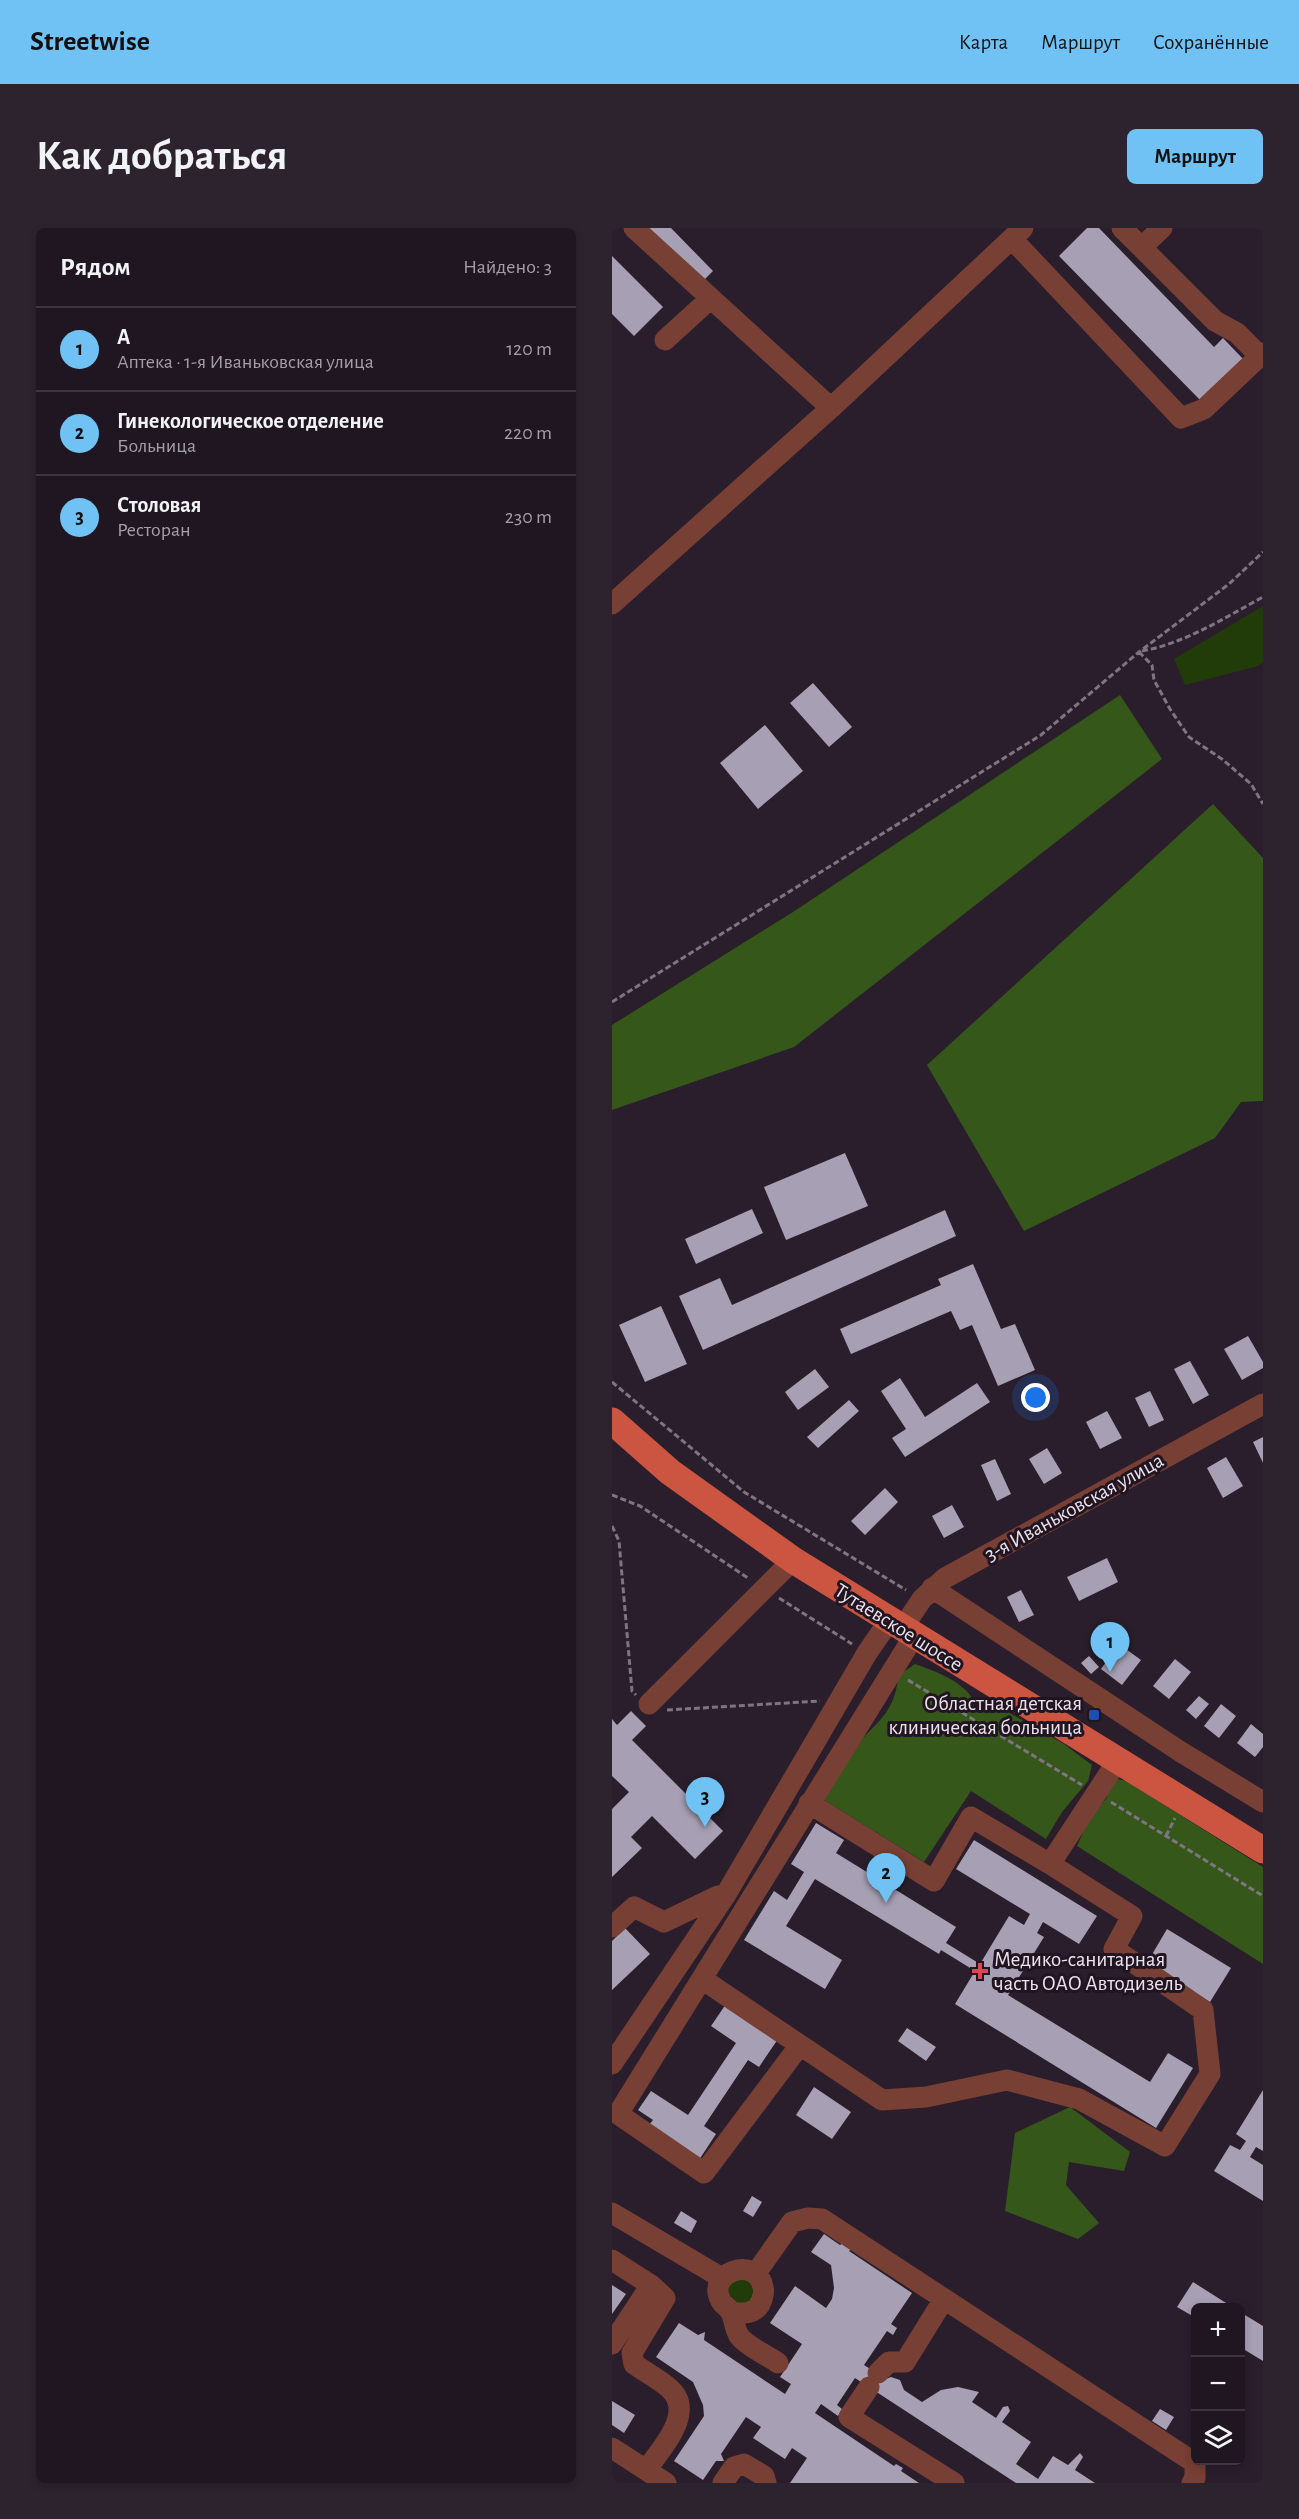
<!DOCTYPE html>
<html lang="ru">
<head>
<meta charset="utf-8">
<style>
  :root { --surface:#201621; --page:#2d232e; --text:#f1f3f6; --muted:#a29fa5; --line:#3d353f; --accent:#70c1f4 }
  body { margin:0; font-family:"Alegreya Sans",sans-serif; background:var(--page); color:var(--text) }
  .controls { position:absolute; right:18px; bottom:18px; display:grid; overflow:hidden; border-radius:9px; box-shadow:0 3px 9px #0003 }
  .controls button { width:54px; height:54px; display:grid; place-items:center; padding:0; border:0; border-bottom:2px solid var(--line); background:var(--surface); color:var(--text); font:30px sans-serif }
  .you { position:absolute; left:424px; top:1170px; width:21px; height:21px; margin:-15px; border:4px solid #fff; border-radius:50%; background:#1a73e8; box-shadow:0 0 0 9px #1a73e833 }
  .badge { display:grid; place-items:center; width:39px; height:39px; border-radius:50%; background:var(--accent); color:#111; font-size:20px; font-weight:700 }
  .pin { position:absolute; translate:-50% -50px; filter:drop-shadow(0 2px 3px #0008) }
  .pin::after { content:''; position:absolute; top:32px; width:21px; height:18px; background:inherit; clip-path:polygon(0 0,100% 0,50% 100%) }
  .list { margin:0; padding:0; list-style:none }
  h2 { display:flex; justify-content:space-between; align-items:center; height:78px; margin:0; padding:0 24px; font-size:26px }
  h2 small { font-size:20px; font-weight:400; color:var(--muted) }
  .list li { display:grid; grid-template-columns:39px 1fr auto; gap:18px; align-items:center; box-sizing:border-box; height:84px; padding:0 24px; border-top:2px solid var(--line) }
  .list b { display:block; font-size:22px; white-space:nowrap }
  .list p { margin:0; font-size:20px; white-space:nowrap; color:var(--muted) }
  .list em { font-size:20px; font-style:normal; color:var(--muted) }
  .icon { flex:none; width:33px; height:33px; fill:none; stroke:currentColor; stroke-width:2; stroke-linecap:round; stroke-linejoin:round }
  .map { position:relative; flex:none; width:651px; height:2255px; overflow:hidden; border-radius:9px }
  header { display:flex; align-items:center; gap:36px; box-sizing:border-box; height:84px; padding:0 30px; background:var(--accent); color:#111 }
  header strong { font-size:28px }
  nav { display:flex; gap:33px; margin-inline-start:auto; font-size:21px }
  .intro { display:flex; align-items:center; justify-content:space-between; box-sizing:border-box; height:144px; padding:0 36px }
  h1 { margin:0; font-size:42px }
  .button { padding:15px 27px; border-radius:9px; background:var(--accent); color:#111; font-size:21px; font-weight:700 }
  main { display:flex; gap:36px; padding:0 36px }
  aside { flex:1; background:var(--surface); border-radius:9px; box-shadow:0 3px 9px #0003 }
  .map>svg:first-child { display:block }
  .green { fill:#213c09 }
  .forest { fill:#35571a }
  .building { fill:#a79fb3 }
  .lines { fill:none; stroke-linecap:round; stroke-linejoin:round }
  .path { stroke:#7f7581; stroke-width:3; stroke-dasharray:6 3; stroke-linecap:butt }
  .minor { stroke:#783f34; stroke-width:21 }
  .major { stroke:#cb5540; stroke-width:27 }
  .transit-dot { fill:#1a4fb4; stroke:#211522; stroke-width:2 }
  .health-dot { fill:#e0444e; stroke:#211522; stroke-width:2 }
  .labels { text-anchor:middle; stroke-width:6; stroke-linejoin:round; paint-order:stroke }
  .street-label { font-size:21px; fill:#ebe3ec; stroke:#211522 }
  .poi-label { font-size:21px; fill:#ebe3ec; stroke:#211522; text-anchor:end }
</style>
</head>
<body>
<header>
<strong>Streetwise</strong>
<nav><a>Карта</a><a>Маршрут</a><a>Сохранённые</a></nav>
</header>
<div class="intro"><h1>Как добраться</h1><a class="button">Маршрут</a></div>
<main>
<aside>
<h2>Рядом<small>Найдено: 3</small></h2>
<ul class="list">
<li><span class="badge">1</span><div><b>А</b><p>Аптека · 1-я Иваньковская улица</p></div><em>120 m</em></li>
<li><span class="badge">2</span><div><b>Гинекологическое отделение</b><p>Больница</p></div><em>220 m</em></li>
<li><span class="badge">3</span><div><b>Столовая</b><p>Ресторан</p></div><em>230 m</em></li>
</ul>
</aside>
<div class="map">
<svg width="651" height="2255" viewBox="0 0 651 2255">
  <rect width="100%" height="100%" fill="#2a1e2c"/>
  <path class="green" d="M651,378V434L646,438L573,457L562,431Z
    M118,2051H141L143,2073L123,2077L114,2062Z"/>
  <path class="forest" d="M508,467L550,531L182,819L0,882V797L181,684Z
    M601,576L651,630V873L629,874L603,910L412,1003L315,837Z
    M303,1436C325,1444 351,1453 362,1473L389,1480L452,1516L480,1537L476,1553L450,1584L434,1611L359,1563L312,1634L212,1572C223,1554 233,1532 246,1516C270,1488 281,1486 287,1447Z
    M506,1551L514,1553L651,1639V1736L465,1618L478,1589L494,1571L500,1555Z
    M458,1879L518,1924L512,1943L457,1934L454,1957L487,1995L466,2011L393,1983L403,1905Z"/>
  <path class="building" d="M31,0H59L101,43L87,57Z
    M475,0H487L602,119L611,110L632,132L589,173L447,28Z
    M0,28L51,79L22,108L0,86Z
    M201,455L240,499L217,519L178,475Z
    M153,497L191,543L146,581L108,535Z
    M233,925L256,978L174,1012L152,959Z
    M140,981L151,1005L84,1036L73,1011Z
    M333,982L344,1008L91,1122L67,1068L108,1050L120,1077Z
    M361,1036L389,1101L403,1096L423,1142L386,1158L360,1097L348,1102L339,1083L239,1126L228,1101L329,1057L326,1051Z
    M49,1078L75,1136L33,1154L7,1097Z
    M636,1108L651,1134V1140L630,1152L612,1121Z
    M578,1133L597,1167L581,1176L562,1141Z
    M203,1141L217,1159L186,1182L173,1164Z
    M288,1150L313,1189L365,1155L378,1174L293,1229L280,1210L294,1201L269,1163Z
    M538,1163L552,1192L537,1199L523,1170Z
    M237,1172L247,1183L206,1220L195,1209Z
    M495,1183L510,1210L488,1221L474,1194Z
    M651,1209V1235L641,1214Z
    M435,1220L450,1245L432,1256L417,1231Z
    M614,1229L631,1258L611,1270L595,1240Z
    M383,1231L399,1266L385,1273L369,1237Z
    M273,1260L286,1274L253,1307L239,1293Z
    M340,1277L352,1299L332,1310L320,1288Z
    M495,1330L506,1354L467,1373L455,1349Z
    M409,1362L422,1387L407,1394L395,1369Z
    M507,1416L529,1432L510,1457L489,1441Z
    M477,1428L487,1439L479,1446L469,1435Z
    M563,1431L579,1444L557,1471L541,1458Z
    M587,1468L597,1476L584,1491L574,1482Z
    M609,1476L624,1488L607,1510L592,1498Z
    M19,1483L34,1498L20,1512L111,1603L83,1631L40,1588L19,1609L30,1620L0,1649V1581L17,1564L0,1548V1491L5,1497Z
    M639,1496L651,1506V1519L643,1529L625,1515Z
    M204,1595L232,1612L224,1625L344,1699L334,1715L368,1736L397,1688L412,1697L418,1686L344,1641L362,1612L485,1688L467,1716L431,1694L425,1705L432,1709L396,1767L538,1854L556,1825L581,1840L544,1900L343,1776L363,1743L329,1722L327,1726L203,1651L174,1698L230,1732L213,1761L132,1712L162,1663L175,1672L192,1644L179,1636Z
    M13,1700L38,1726L0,1762V1713Z
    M555,1701L619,1740L598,1774L535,1735Z
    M114,1776L166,1811L147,1839L136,1832L92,1898L104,1906L87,1932L36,1898L41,1892L26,1882L39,1863L76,1887L124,1815L99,1798Z
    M295,1800L324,1819L314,1833L286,1813Z
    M202,1859L239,1884L220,1911L184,1887Z
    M651,1862V1923L644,1919L638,1929L651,1937V1973L602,1943L618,1917L628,1922L634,1913L624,1906Z
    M140,1968L150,1974L141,1989L131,1983Z
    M69,1983L85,1993L79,2005L62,1995Z
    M212,2006L228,2017L237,2011L242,2019L237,2023L300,2065L279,2096L285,2100L281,2107L275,2103L252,2137L274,2151L279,2149L288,2152L292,2162L310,2174L329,2162L346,2159L367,2164L360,2174L384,2190L391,2179L396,2178L398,2183L390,2194L419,2214L404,2236L426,2251L441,2228L456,2237L468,2225L471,2229L463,2242L483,2255H404L243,2150L225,2177L230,2181L226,2188L209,2176L203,2185L282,2238L284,2236L291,2240L289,2243L307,2255H178L195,2230L180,2220L173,2231L141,2210L149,2199L134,2189L109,2226L112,2233H104L91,2252L62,2233L92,2188L91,2177L81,2154L44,2129L67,2095L86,2107L93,2104L92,2112L173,2166L179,2156L168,2149L190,2116L158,2095L183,2058L214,2080L220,2071L222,2060L219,2037L199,2024Z
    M581,2054L622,2080H584V2090L565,2079Z
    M0,2057L14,2066L0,2086Z
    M628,2084L651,2098V2133L628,2119Z
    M0,2173L23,2187L12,2205L0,2197Z
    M548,2181L562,2189L554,2202L540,2193Z"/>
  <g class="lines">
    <path class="path" d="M530,423C574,415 612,390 651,369
      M527,424L540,437L542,452L558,481L577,509L610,531L639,556L651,576
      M0,774L429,507L527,424L617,356L651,324
      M0,1154L132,1264L294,1362
      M0,1267L28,1278L136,1350
      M0,1298L7,1313L20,1463L24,1467
      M167,1370L240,1416
      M296,1452L470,1557
      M55,1482L208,1473
      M499,1574L651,1668
      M554,1608L563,1590"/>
    <path class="minor" d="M510,0L603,93L625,105L648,128
      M400,11L569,190L592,181L651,125
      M530,19L550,0
      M53,112L98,71
      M219,180L411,0
      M0,376L219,180L22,0
      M320,1360L569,1524L651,1574
      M290,1401L310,1371L333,1350L651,1176
      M302,1408L6,1886L92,1945L188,1817L270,1872L314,1869L395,1852L467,1871L553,1918L598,1846L591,1782L502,1721L520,1688L438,1636L506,1532
      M37,1476L181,1332
      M197,1575L322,1653L359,1589L438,1636
      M0,1699L22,1679L52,1694L106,1668H113
      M90,1751L188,1817
      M0,1836L113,1668L255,1425L277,1393
      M0,1985L110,2050
      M0,2032L39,2057L53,2070L20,2125L22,2136C33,2144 47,2151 57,2160C85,2184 48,2222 34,2242
      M144,2045L180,1994L196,1990L210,1991L583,2235V2250L580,2255
      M119,2084C128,2085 137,2087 145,2080C149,2076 153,2065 151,2059C144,2026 93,2045 109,2073C111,2077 116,2079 118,2083C123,2090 122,2102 128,2109C136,2119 155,2127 166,2135
      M0,2116L39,2057
      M266,2145L277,2134H293L332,2071
      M257,2159L237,2189L342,2255
      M0,2220L54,2255
      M111,2255L122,2239L132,2236L152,2248L154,2255"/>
    <path class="major" d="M0,1193L58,1244L181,1332L651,1622"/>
  </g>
  <rect class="transit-dot" x="476" y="1481" width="12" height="12" rx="3"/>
  <path class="health-dot" d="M365 1734h6v6h6v6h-6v6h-6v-6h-6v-6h6z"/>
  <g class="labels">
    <g class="street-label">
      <text transform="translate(462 1279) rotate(-29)" y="7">3-я Иваньковская улица</text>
      <text transform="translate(287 1399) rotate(32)" y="7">Тутаевское шоссе</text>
    </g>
    <g class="poi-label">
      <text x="470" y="1482">Областная детская<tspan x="470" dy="24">клиническая больница</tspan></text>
      <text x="382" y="1738" text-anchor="start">Медико-санитарная<tspan x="382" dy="24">часть ОАО Автодизель</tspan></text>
    </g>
  </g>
</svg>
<div class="controls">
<button>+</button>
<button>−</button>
<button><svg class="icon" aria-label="layers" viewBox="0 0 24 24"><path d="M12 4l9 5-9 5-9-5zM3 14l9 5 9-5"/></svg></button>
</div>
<div class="you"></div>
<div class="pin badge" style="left:498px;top:1444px">1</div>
<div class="pin badge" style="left:274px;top:1675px">2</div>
<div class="pin badge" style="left:93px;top:1599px">3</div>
</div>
</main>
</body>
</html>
